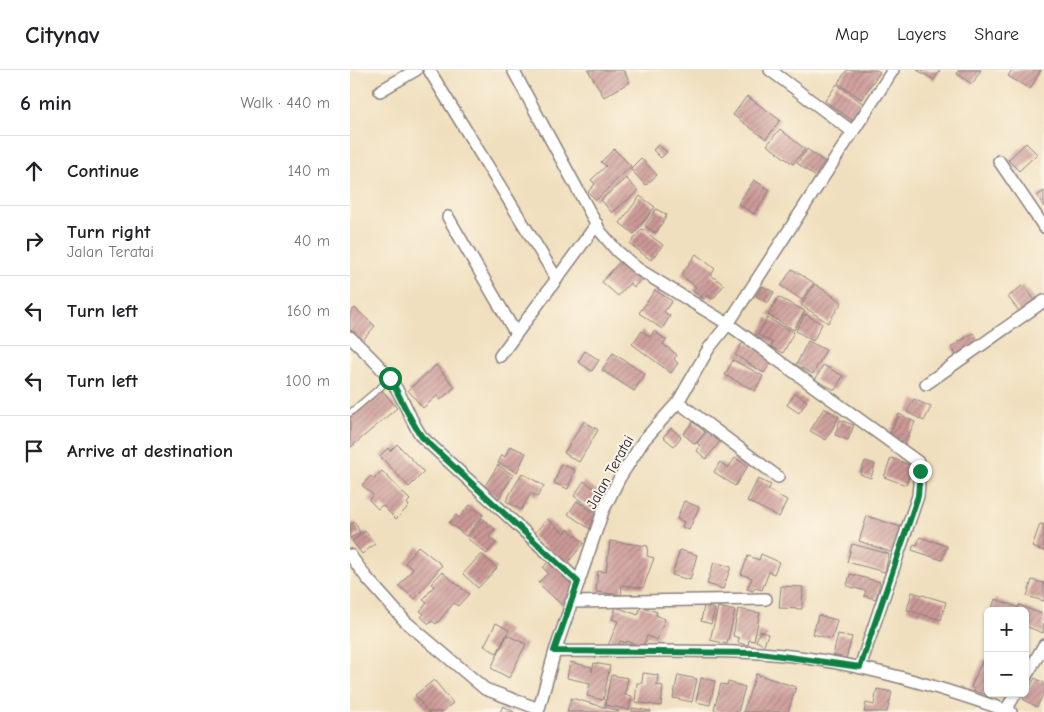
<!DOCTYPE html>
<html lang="en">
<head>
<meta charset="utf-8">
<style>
  :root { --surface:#fff; --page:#f2f2f2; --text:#202124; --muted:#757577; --line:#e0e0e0 }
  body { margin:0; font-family:"Comic Neue",sans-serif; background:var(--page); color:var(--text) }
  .controls { position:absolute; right:15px; bottom:15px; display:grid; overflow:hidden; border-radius:8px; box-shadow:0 1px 4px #0004 }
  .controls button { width:45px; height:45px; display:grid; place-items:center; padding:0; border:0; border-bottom:1px solid var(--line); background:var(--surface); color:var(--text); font:25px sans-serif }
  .stop { position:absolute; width:15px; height:15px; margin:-11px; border:4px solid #0b8043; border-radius:50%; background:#fff }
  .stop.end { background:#0b8043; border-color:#fff; box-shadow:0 1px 5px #0008 }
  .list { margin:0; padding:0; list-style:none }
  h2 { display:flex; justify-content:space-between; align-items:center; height:65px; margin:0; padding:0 20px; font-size:21px }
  h2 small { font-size:16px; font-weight:400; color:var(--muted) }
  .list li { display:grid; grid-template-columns:32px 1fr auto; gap:15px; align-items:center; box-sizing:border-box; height:70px; padding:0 20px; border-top:1px solid var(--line) }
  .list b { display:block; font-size:19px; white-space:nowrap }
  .list p { margin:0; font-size:16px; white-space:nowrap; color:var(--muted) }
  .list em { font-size:16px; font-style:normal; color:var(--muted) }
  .icon { flex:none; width:28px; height:28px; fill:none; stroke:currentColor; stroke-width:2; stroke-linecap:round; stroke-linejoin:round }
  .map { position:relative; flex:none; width:694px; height:642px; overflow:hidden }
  header { display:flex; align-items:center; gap:30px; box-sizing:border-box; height:70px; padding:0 25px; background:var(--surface); border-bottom:1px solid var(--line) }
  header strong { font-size:24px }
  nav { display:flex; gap:28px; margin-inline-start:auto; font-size:18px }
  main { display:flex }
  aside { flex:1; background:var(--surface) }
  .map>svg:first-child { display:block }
  .building { fill:url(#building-hatch) }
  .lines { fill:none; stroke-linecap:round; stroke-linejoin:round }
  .service-casing { stroke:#89807c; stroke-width:8 }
  .minor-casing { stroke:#89807c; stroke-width:14 }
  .service { stroke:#fff; stroke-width:5.5 }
  .minor { stroke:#fff; stroke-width:11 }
  .route { stroke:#0b8043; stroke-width:6 }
  .labels { text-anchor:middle; stroke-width:4; stroke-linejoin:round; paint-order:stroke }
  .street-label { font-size:15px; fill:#22223b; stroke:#fcf5e5 }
</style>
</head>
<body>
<header>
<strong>Citynav</strong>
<nav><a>Map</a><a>Layers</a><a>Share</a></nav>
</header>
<main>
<aside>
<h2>6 min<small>Walk · 440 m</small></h2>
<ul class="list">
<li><svg class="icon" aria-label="ahead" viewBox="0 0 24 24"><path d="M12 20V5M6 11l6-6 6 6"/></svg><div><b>Continue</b></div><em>140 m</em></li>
<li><svg class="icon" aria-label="right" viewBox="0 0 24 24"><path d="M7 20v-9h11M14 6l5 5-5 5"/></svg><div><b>Turn right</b><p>Jalan Teratai</p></div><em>40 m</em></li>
<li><svg class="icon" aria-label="left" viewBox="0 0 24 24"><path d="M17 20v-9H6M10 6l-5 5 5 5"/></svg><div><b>Turn left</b></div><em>160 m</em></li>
<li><svg class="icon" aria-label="left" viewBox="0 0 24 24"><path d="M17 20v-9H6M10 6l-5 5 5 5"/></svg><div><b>Turn left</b></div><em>100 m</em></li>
<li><svg class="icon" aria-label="arrive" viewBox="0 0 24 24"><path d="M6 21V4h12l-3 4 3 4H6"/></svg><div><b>Arrive at destination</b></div></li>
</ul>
</aside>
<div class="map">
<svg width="694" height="642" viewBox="0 0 694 642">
  <defs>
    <pattern id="building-hatch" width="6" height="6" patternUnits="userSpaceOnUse" patternTransform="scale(1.25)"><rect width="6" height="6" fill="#cc9997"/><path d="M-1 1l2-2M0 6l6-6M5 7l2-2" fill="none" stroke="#a57c7c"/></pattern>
  </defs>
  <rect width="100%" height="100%" fill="#fcf5e5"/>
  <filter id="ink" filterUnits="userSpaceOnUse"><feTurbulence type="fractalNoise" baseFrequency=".02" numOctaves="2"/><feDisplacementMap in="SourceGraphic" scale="10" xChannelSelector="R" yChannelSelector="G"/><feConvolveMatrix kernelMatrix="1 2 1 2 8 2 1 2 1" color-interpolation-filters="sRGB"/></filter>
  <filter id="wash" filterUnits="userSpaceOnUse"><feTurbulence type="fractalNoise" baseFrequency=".0096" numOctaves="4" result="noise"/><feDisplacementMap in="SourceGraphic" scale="20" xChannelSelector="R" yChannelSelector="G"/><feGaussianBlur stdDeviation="1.12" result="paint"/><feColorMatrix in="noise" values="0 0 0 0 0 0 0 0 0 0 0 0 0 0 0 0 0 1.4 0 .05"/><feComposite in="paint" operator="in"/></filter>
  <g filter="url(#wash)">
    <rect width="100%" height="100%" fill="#f0dfbe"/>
    <g id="blocks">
      <path class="building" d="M238,0H273L280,12L254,27Z
        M497,0H526L530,2L511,29L488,13Z
        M567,0H590L584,10Z
        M609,0H631L622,14L607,4Z
        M662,0H691L680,19L658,6Z
        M487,14L515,35L503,51L475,31Z
        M397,26L430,50L416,69L383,45Z
        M430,59L455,79L443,94L417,75Z
        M676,73L687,84L669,101L658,90Z
        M308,75L317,82L311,88L303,80Z
        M264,79L281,96L246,130L238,122L245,114L241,110L256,96L251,92Z
        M457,79L476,93L466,107L447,93Z
        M291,88L307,105L296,115L280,99Z
        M276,108L288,121L262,143L251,130Z
        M404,110L420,120L404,144L388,134Z
        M694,121V137L687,126Z
        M290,126L305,137L284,164L270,153Z
        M306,139L317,145L306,163L295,156Z
        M292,159L313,175L301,190L280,174Z
        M346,184L365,199L361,205L374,215L363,229L357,225L354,229L343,221L346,217L331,205Z
        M271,190L292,208L284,217L280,213L268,226L252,212Z
        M442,199L464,213L452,230L431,216Z
        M465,214L492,232L478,253L451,235Z
        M673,215L687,233L672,245L658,227Z
        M412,216L424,222L418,233L406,226Z
        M305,220L322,231L314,242L320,246L312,259L289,243Z
        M428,227L455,241L444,260L418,245Z
        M5,238L25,256L11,272L0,262V243Z
        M455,244L472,254L463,271L446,261Z
        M417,248L444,262L433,283L421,277L423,273L408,265Z
        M292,261L300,267L304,261L316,270L313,274L327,285L324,289L328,293L321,303L282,274Z
        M623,263L632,276L610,291L601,277Z
        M394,271L423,290L414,303L385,285Z
        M458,271L476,280L463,304L446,295Z
        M235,281L249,290L242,301L228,292Z
        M263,283L295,304L284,321L252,300Z
        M383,290L413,306L405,321L375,305Z
        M86,295L105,317L90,330L87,326L73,338L58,320Z
        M473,295L493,306L485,320L465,310Z
        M32,320L47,338L0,378V347Z
        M445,323L457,331L449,343L437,335Z
        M564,329L581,337L574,351L557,342Z
        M474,338L489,347L476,370L460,361Z
        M549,344L565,352L554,375L538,367Z
        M490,350L504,355L498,370L485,365Z
        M234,351L248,360L229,392L214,383Z
        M343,352L355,362L345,374L333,364Z
        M321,358L331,367L324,376L313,367Z
        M358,360L371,370L356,389L347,381L350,376L347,373Z
        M47,374L74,402L59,417L30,386L38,378L40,381Z
        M160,376L176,383L167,402L148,393L152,385L155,387Z
        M385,388L398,396L385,416L364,402L370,392L378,398Z
        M541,388L563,396L556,415L534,407Z
        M515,391L525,394L521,408L510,404Z
        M211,394L225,400L218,419L204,413Z
        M148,395L163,405L149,428L133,419Z
        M32,401L60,430L57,433L59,436L46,449L32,435L28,439L19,430L23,425L12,415L21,406L24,409Z
        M172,403L194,416L187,427L181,423L171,440L156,431Z
        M408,409L421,415L418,420L437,430L429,447L397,431Z
        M234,411L258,428L247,443L224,426Z
        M227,431L249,446L240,459L218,444Z
        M334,431L349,437L339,460L332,457L334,452L327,449Z
        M120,435L133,445L116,466L99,453L106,445L109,448Z
        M517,446L554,458L546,484L509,471Z
        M132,448L145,459L139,467L146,473L137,484L117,468Z
        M197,449L214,463L218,459L234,473L216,495L182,466Z
        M5,452L10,463L0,468V455Z
        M690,454L694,455V481L682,477Z
        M15,461L25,474L12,484L2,471Z
        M570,467L597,476L592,490L562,480L564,474L567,475Z
        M260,471L298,476L297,486L304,488L293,518L272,515L271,525L246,522L248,501L256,502Z
        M502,474L539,484L535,502L497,492Z
        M68,476L92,495L65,529L49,516L63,499L55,493Z
        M330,480L347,485L340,510L322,505Z
        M131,484L147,498L128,518L113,504Z
        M411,484L429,492L424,504L419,502L412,520L405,518L403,521L397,519L402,508L391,504L398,486L409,490Z
        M200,489L226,512L214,537L188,513L198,503L193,498Z
        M364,492L381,497L373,519L357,514Z
        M92,502L119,524L108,536L104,533L86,554L82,551L79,554L71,547L74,544L70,541L77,533L73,530L84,516L81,514Z
        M500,504L530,512L526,529L514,526L516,521L497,516Z
        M682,510L694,513V531L677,526Z
        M431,516L453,517L452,539L429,538Z
        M562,522L596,532L591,550L557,540Z
        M645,529L667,537L666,541H641Z
        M669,535L694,545L693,563L675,556V541H667Z
        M291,536L307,542L306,545L315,549L307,570L297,566L293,577L277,571L276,573L270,571L266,580L258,576L268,551L262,549L266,537L288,545Z
        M354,536L365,539L361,554L351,551Z
        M368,537L385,541L377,574L360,570Z
        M388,539L410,543L404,571L399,570L398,575L388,573L389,568L383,566Z
        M468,545L487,550L482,569L463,564Z
        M146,553L159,560L147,583L134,576Z
        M410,561L418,564L414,575L406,571Z
        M488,564L502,567L496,589L483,585Z
        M157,565L176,574L159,608L141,598Z
        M633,589L638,591V625L623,621L624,619L621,617Z
        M220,592L242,597V602L244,593L260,596L253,630L237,626L240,613L217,608Z
        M293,603L308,605L307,615L313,616L311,636L285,632L287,613H292Z
        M406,604L446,617L438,642H393Z
        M261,605L278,608L275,625L282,626L279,640L255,635Z
        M328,605L347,609L342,632L323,628Z
        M351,608L365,611L360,635L346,632Z
        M685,608L694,613V623L687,637L673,629Z
        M84,610L103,633L92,642H78L65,625Z
        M378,612L395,617L388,642H369L364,639L371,614L377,615Z
        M527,619L542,622L537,642H514L516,633L524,635Z
        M221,628L269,641V642H217Z
        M153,636L164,642H150Z
        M282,638L301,641V642H282Z"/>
    </g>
  </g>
  <g filter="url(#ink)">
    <use href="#blocks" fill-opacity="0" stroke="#89807c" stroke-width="1"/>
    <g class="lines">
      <g class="service-casing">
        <path id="service" d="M0,343L40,309"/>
      </g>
      <g class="minor-casing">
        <path id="minor" d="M79,0L207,209
          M163,0L250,161L267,181L288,199L378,254L568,392L570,401L568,426L510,597
          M420,0L503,62
          M30,21L66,0
          M649,91L694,157
          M98,147L166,264
          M0,267C13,280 29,294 40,309C54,327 59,349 72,367L229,512
          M150,286L247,154
          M576,314L694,231
          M328,332L428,407
          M0,485L16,507L55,551L135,619L189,639
          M221,532L416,529
          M205,581C273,582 342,579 410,583C496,589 579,613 661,642
          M675,608L694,575
          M656,640L666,623
          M188,642L205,581L253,441L269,409L294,370L328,332L359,278L378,254L543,0"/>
      </g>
      <use href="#service" class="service"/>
      <use href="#minor" class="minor"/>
    </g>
  </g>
  <g class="lines" filter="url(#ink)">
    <path class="route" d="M40,308C51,328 59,349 72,367L228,512L204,581L410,583L510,597L568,426L570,401"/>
  </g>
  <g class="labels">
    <g class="street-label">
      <text transform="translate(260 402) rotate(-61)" y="5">Jalan Teratai</text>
    </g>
  </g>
</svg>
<div class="controls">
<button>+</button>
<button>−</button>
</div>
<div class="stop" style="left:40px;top:308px"></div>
<div class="stop end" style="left:570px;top:401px"></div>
</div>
</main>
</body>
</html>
